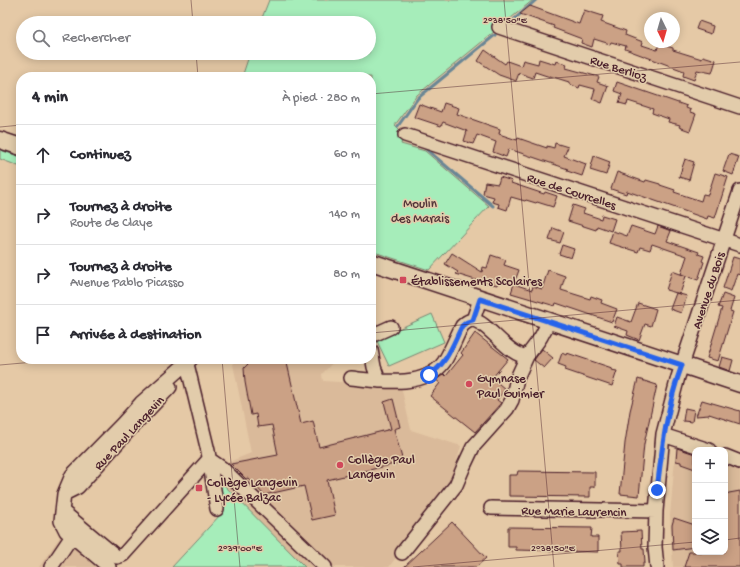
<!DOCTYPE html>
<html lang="fr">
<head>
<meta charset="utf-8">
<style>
  :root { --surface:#fff; --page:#f7f7f7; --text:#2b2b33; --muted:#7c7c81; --line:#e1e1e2 }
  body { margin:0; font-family:"Gochi Hand",sans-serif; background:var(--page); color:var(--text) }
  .controls { position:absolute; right:12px; bottom:12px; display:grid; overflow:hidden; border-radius:8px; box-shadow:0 2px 10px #0003 }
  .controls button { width:36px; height:36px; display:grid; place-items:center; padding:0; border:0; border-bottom:1px solid var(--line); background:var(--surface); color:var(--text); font:20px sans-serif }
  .compass { position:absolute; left:644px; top:12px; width:36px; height:36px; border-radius:50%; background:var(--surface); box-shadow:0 2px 10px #0003; rotate:175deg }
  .stop { position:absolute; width:12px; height:12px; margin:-9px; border:3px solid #2563eb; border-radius:50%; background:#fff }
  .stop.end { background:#2563eb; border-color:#fff; box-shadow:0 1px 4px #0008 }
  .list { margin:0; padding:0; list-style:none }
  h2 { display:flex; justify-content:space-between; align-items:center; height:52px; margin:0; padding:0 16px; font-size:17px }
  h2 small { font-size:13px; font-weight:400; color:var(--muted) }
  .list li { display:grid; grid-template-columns:26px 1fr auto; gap:12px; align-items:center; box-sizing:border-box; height:60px; padding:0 16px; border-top:1px solid var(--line) }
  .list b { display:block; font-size:15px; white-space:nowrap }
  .list p { margin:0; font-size:13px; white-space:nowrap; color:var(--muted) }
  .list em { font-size:13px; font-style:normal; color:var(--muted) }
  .icon { flex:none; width:22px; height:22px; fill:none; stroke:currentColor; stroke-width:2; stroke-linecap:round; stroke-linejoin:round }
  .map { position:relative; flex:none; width:740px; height:567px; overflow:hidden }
  .search { position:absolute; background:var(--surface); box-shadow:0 2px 10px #0003; left:16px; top:16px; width:360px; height:44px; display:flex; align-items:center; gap:10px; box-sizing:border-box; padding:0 14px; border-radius:22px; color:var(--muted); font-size:15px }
  .panel { position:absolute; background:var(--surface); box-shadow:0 2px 10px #0003; left:16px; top:72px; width:360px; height:292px; border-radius:16px }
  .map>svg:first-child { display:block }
  .built { fill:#daba9a }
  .green { fill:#a6edba; stroke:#788672 }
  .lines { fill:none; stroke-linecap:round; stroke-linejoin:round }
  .stream { stroke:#698695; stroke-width:3 }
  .building { fill:#cba185; stroke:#4a1f2b }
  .minor-casing { stroke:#4a1f2b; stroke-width:16 }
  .major-casing { stroke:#4a1f2b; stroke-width:19 }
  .minor { stroke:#e2ccab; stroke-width:13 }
  .major { stroke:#e2ccab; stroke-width:16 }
  .route { stroke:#2563eb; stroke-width:5 }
  .ticks { fill:none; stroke:#4a1f2b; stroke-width:1; stroke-opacity:0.45 }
  .poi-dot { fill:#d1495b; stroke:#e2ccab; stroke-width:1.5 }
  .labels { text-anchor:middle; stroke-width:3; stroke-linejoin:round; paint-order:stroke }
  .street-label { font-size:13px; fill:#4a1f2b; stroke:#e2ccab }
  .park-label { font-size:13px; fill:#533439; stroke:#e2ccab }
  .poi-label { font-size:13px; fill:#4a1f2b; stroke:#e2ccab; text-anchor:start }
  .ticks-label { font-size:10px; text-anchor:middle; fill:#4a1f2b; stroke:#e2ccab; stroke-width:3; stroke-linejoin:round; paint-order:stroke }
</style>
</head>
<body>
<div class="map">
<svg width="740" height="567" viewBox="0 0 740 567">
  <rect width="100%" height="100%" fill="#e5c9a6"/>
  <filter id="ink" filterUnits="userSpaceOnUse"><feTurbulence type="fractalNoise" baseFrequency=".025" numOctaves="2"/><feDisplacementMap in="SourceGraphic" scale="8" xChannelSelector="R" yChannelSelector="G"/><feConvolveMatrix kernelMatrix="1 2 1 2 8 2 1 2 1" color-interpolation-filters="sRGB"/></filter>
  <g filter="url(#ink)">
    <path class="built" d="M232,359H336L322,374L323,381L401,386L411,430L461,446L450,484L389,567H305L214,475L229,462L251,453Z
      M677,435L719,450H695V552H725V452L740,458V567H673L670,516Z
      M62,534L104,567H39Z"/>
    <path class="green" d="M269,0H533L417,95L395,125L404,134L401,144L425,151L489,206L429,270L371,251V77H242L250,53H369V23H260Z
      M0,150L21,157V167L0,159Z
      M432,314L444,342L389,366L376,339Z
      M214,475L305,567H172L221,514Z"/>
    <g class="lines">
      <path class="stream" d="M509,24L536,0
        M398,126L418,98L495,35
        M425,148L493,206"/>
    </g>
    <path class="building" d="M530,6L579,24L584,10L603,16L601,22L626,31L625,35L643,42L642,45L657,50L659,44L673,48V50L702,59L703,56L716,60L712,73L697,70L694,80L683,76L684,71L625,49L626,46L611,42L610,44L594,39L592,47L581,43L582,39L553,28L554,26L520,14Z
      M699,21L713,26L711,34L696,29Z
      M485,50L505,64L507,61L521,66L523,60L538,64L539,59L555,64L556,61L567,64L566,68L599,77L597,82L608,86L602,103L592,99L595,89L580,85L579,88L569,84V82L550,76V77L535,72L533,78L519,73L516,81L499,75L478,61Z
      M617,82L687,106L686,108L691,110L690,112L696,114L690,131L679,127L680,125L668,122L669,119L652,113L653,109L628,101L627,105L619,103L622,94L614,91Z
      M444,103L459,108L457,114L500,129L499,134L517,140L518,138L547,148V146L554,148L555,143L568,147L564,156L586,164L582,176L567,171L568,169L509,149L506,157L493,152L496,142L477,135L473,144L464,141L467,131L443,122L441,126L414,117L419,104L441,112Z
      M729,154L739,157L733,175L723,171Z
      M594,156L610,162L606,175L590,170Z
      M685,159L694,162L689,180L679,177Z
      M617,172L645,182L646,180L660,184V185L675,190L674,192L701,201L703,194L708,195L715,173L728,177L715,218L708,216L707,219L627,191L626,194L611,189Z
      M500,177L512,181L511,183L544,194L545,192L557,196L553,207L537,202L536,203L526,200L525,201L511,197L507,210L498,207L499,204L492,202L494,197L483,194L485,182L498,184Z
      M573,205L585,209L583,213L601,219L602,215L615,219L611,231L597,226L596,230L568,221Z
      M631,226L655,234L658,226L671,231L667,241L699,252L698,254L704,256L702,261L704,262L698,280L681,274L687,256L652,244L650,250L640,247L638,252L609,243L613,231L627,236Z
      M553,228L564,232L560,243L549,240Z
      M562,245L574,249L571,258L559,254Z
      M452,253L482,272L483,267L487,268L491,255L506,260L504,265L519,270L514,284L532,290L533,286L542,289L548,270L565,276L561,290L590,299L591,296L602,300L601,303L617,309L612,322L556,303L555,306L511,293L514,284L499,279L497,285L483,282H482L456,274L458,272L445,264Z
      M733,257L740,259V275L737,274L731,291L723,288Z
      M672,271L686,276L680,294L666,290Z
      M676,293L687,296L681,313L670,309Z
      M723,294L734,298L730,311L733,312L718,361L707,358L722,308L718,307Z
      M638,303L656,309L651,326L645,324L639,340L627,335L628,331L614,326L617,317L631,322Z
      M475,333L508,359L492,378L505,389L497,400L501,403L475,432L430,396L440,383L436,380L444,374L446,376L463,355L461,353Z
      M542,349L553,358L544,368L534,360Z
      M562,353L566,355L567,353L612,368L611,370L617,371L612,386L565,370L566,367L558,364Z
      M722,357L733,360L730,371L719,367Z
      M253,359H286L301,424L313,421L319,447L391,429L384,402L393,399L400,427L394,429L403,462L327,480L335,515L312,520L304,486L264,495L248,478L246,479L231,464L278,455L272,425L258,427L256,414L251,415L245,382L244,368Z
      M638,379L657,385L644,444L639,496L620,494L625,443L630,411Z
      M702,400L740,411V424L709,414V415L696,416Z
      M685,408L694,410L692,422L683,421Z
      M677,448L695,454V469L681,464V462L676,461Z
      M518,471L595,472V487H590V497L509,496V475H517Z
      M740,491V567H684L689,552H725V495L729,493Z
      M674,518L695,525V547L673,550L672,525Z
      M452,522L486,558L476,567H404Z
      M508,527L592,528L591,537H598V552L516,550V547H508Z
      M641,531L642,549H644L645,563H643V567H623V564H620L619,551H622L621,532Z"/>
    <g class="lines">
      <g class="minor-casing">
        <path id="minor" d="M499,27L740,107
          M405,135L740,245
          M473,320L480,299
          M371,336L391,327
          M371,350L374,367L379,381
          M187,364L208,451L217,509
          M351,378C379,381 425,389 444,362C451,351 456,337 462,326C465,323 468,320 473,320C488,322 509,357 527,356C536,344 544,335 548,321
          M663,435L709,450
          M725,456L740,462
          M64,494L78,487L132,427L170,387
          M491,508L656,511
          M62,511L117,557L123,555L209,459L222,468L325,567
          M402,553L456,485L464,466L473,447L507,409L512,400L517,378L527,356
          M51,567L72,536
          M109,567L66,531L61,521L64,494L72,475L122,424L141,403L191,359
          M657,567L655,547L656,511L663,434L678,377L740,191"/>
      </g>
      <g class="major-casing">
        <path id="major" d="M0,140L21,147
          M371,262L740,384"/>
      </g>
      <use href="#minor" class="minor"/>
      <use href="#major" class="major"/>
    </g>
  </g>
  <g class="lines" filter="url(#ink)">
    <path class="route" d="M429,375C447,364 453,344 462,326L467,322L473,320L480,299L682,365C667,405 662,448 657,490"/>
  </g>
  <path class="ticks" d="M191,0L193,23M504,0L554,567M196,53L198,77M371,94L740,62M0,127L21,125M371,333L740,300M222,359L240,567M0,365L68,359M725,540L740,538M413,567L695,542"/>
  <g class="poi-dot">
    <rect x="399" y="276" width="8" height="8" rx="2"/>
    <circle cx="469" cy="384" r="4"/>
    <circle cx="340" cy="465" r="4"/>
    <rect x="195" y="484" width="8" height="8" rx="2"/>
  </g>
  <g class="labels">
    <g class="street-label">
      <text transform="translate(619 67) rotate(18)" y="5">Rue Berlioz</text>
      <text transform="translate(572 190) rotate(18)" y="5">Rue de Courcelles</text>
      <text transform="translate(707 290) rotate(-72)" y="5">Avenue du Bois</text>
      <text transform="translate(128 432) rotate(-47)" y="5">Rue Paul Langevin</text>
      <text transform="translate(574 510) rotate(1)" y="5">Rue Marie Laurencin</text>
    </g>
    <g class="park-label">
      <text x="420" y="207">Moulin<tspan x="420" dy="15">des Marais</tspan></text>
    </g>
    <g class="poi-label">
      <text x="411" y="285">Établissements Scolaires</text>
      <text x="477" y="382">Gymnase<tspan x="477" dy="15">Paul Guimier</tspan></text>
      <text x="348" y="463">Collège Paul<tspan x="348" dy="15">Langevin</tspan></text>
      <text x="207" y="486">Collège Langevin<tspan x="207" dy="15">- Lycée Balzac</tspan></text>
    </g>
  </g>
  <g class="ticks-label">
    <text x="505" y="23">2°38'50"E</text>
    <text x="240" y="551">2°39'00"E</text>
    <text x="553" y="551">2°38'50"E</text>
  </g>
</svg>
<div class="controls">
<button>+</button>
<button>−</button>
<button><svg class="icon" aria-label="layers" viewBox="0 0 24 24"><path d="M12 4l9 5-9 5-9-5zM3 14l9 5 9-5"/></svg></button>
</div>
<svg class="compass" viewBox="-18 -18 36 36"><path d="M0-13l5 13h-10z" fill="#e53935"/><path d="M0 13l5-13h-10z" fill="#7c7c81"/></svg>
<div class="stop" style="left:429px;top:375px"></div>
<div class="stop end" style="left:657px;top:490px"></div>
<div class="search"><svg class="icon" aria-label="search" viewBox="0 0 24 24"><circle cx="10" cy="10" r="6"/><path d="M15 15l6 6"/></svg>Rechercher</div>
<section class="panel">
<h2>4 min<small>À pied · 280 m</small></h2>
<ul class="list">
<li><svg class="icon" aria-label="ahead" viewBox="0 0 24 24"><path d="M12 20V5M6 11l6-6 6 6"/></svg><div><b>Continuez</b></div><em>60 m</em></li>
<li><svg class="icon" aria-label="right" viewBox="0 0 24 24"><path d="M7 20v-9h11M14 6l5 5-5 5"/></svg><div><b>Tournez à droite</b><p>Route de Claye</p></div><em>140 m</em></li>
<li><svg class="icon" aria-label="right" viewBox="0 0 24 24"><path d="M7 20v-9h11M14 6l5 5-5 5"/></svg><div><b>Tournez à droite</b><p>Avenue Pablo Picasso</p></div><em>80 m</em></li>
<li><svg class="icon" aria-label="arrive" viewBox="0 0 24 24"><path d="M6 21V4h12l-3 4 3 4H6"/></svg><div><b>Arrivée à destination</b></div></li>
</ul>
</section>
</div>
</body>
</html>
